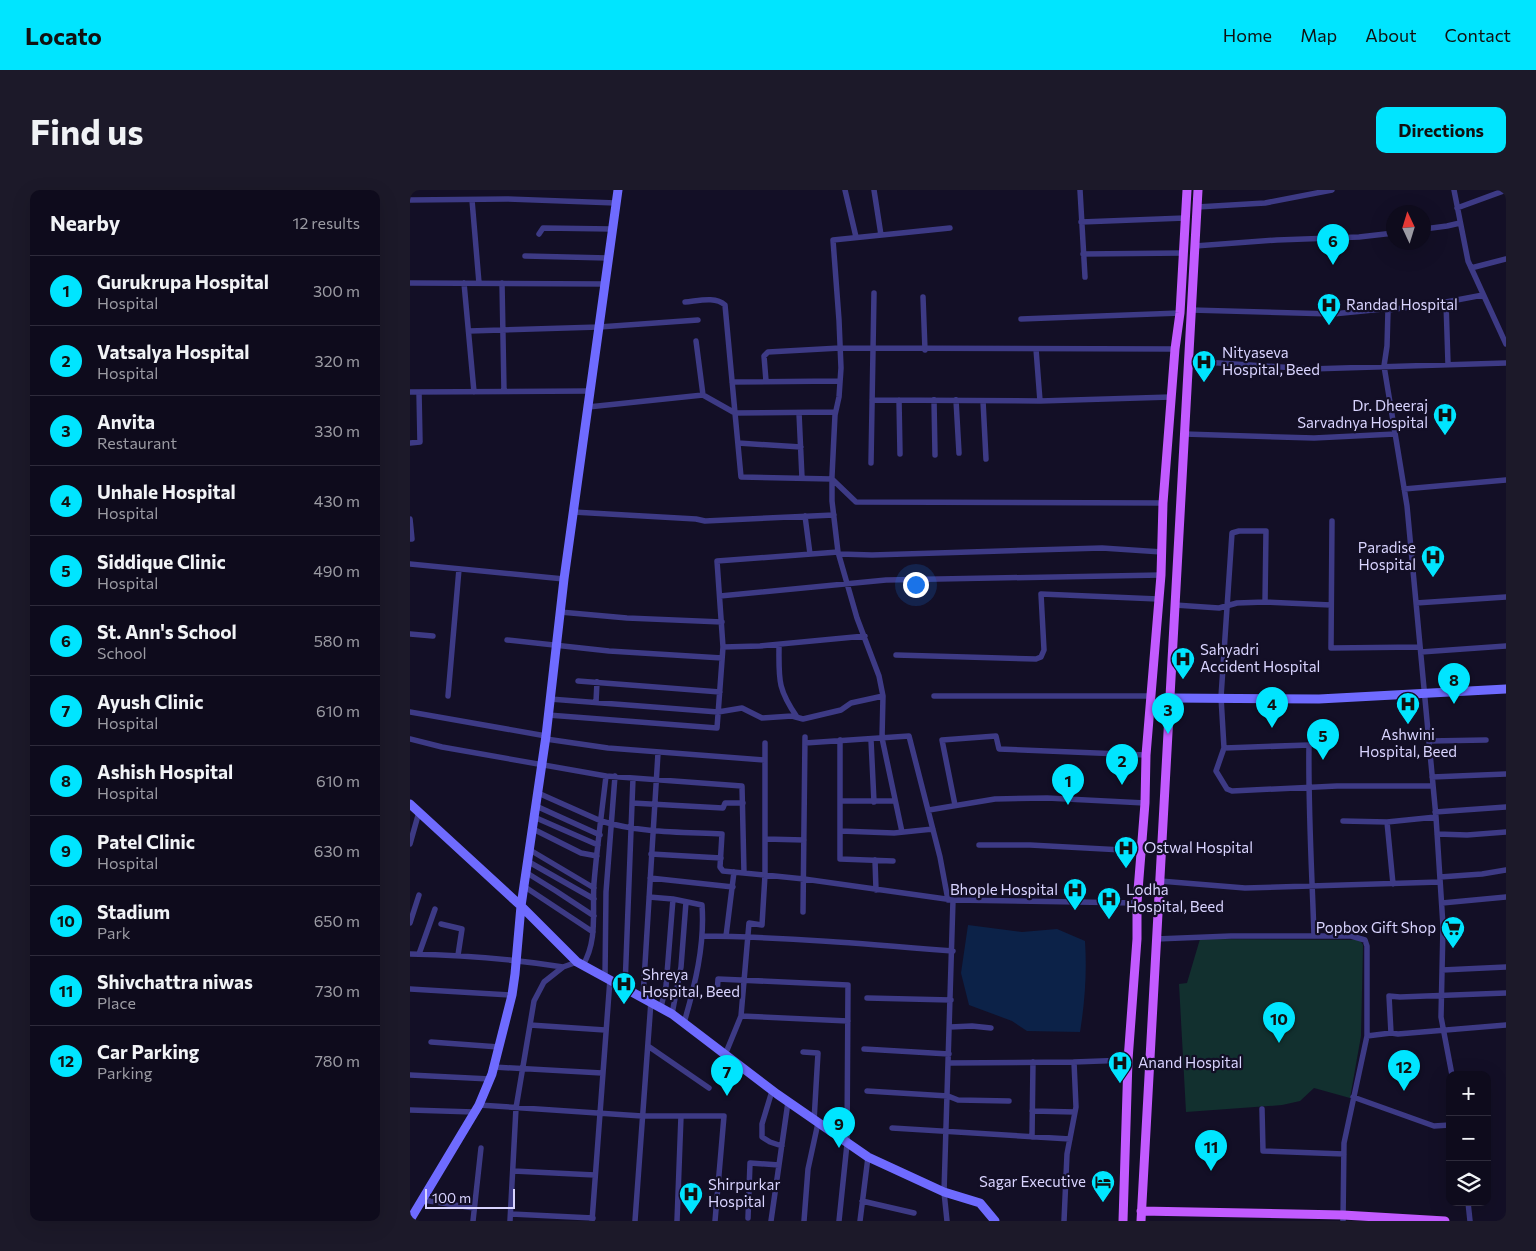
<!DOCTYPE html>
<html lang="en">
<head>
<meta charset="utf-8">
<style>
  :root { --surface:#0e0b1c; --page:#1c1929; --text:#f1f3f6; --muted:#9b9ba3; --line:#2e2b3b; --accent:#00e5ff }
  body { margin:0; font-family:Commissioner,sans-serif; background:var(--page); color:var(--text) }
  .controls { position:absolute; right:15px; bottom:15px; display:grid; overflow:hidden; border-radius:10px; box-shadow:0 5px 20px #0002 }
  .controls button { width:45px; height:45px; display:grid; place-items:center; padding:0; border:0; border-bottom:1px solid var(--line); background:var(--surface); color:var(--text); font:25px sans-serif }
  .compass { position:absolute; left:976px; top:15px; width:45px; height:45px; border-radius:50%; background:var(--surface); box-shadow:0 5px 20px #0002; rotate:356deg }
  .scale { position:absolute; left:15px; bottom:12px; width:90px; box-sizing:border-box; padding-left:5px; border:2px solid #d9d4ff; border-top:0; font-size:14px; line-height:18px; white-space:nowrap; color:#d9d4ff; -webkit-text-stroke:4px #130f26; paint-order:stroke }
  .you { position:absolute; left:505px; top:394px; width:18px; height:18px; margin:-12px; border:4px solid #fff; border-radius:50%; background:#1a73e8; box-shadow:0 0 0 8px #1a73e833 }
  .badge { display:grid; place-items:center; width:32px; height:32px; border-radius:50%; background:var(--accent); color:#111; font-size:16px; font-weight:700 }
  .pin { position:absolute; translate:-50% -41px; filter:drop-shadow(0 1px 2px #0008) }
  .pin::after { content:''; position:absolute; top:26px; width:18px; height:15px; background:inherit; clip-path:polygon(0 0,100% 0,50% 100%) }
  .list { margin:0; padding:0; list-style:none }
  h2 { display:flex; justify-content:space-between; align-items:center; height:65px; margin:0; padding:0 20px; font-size:21px }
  h2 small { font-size:16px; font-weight:400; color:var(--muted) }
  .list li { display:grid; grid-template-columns:32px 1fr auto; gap:15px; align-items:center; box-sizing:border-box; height:70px; padding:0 20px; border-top:1px solid var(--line) }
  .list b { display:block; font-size:19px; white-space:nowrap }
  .list p { margin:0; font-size:16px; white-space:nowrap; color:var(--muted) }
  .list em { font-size:16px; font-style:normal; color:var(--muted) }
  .icon { flex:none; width:28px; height:28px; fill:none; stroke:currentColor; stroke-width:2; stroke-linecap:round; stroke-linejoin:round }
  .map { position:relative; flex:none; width:1096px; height:1031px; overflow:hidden; border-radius:10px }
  header { display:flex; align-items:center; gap:30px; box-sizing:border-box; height:70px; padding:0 25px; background:var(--accent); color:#111 }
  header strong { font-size:24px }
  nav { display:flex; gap:28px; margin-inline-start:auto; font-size:18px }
  .intro { display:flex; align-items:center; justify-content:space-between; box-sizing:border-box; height:120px; padding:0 30px }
  h1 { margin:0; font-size:35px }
  .button { padding:12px 22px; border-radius:10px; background:var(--accent); color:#111; font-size:18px; font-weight:700 }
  main { display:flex; gap:30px; padding:0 30px }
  aside { flex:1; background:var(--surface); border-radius:10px; box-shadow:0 5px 20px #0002 }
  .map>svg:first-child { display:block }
  .green { fill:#12302f }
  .water { fill:#0c2248 }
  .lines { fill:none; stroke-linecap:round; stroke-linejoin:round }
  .street { stroke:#3d3a85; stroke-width:5.5 }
  .secondary { stroke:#6f6bff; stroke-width:9 }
  .primary { stroke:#c25bff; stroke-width:9 }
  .labels { text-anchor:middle; stroke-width:4.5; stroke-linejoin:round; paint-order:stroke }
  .poi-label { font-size:15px; fill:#d9d4ff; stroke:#130f26; text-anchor:start }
</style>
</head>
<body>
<header>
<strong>Locato</strong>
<nav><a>Home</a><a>Map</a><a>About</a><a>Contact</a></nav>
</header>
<div class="intro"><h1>Find us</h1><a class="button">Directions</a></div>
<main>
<aside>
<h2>Nearby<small>12 results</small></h2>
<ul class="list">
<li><span class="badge">1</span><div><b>Gurukrupa Hospital</b><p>Hospital</p></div><em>300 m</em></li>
<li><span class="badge">2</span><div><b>Vatsalya Hospital</b><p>Hospital</p></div><em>320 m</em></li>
<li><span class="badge">3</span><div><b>Anvita</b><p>Restaurant</p></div><em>330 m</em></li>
<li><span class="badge">4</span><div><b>Unhale Hospital</b><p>Hospital</p></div><em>430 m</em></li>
<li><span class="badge">5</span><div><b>Siddique Clinic</b><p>Hospital</p></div><em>490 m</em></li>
<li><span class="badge">6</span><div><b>St. Ann's School</b><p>School</p></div><em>580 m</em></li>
<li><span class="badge">7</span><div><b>Ayush Clinic</b><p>Hospital</p></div><em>610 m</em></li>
<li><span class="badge">8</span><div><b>Ashish Hospital</b><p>Hospital</p></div><em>610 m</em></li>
<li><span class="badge">9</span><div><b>Patel Clinic</b><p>Hospital</p></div><em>630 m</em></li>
<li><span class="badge">10</span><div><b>Stadium</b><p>Park</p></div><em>650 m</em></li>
<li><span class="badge">11</span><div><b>Shivchattra niwas</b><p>Place</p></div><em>730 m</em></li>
<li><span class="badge">12</span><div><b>Car Parking</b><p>Parking</p></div><em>780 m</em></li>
</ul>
</aside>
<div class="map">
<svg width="1096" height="1031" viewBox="0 0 1096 1031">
  <rect width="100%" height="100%" fill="#130f26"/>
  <path class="green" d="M790,749L950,750L953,755L951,846L940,908L904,898L890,911L872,915L776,922L769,794L777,793Z"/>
  <path class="water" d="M558,735L612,742L647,739L675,751C677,782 675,811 670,842L617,841L602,831L559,815L551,783Z"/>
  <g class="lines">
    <path class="street" d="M435,0L446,47
      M464,0L471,45
      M670,0L675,87
      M1044,0L1058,71L1096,154
      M0,10L97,9L206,13
      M62,10L69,93
      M787,17L855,13L922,0
      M1047,18L1096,0
      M671,32L775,28
      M1014,39L1037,36L1050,33
      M129,44L133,38L202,39
      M785,56L867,50L949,47L984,43
      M673,64L774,63
      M115,66L198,68
      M1061,78L1096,69
      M0,93L195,94
      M54,93L64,202
      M92,93L94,201
      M513,107L515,160
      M275,112C288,111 305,106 315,115L325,223L425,222
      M1036,112L1038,174
      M781,120L923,124L973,119L978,120L1036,112L1073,105
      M978,120L977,156L974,176L997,316L1026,627L1033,736L1031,827L1042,885
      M611,129L770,123
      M59,141L189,137L288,130
      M286,151L293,205
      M626,159L630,211
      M779,171L900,179L1096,173
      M356,191L354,166L358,162L430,158L765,159
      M322,192L430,191
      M0,202L180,201
      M462,210L630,211L761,207
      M489,210L490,264
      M524,210L525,265
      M546,210L549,263
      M573,211L576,269
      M178,217L293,205L325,223L331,287L422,289L446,312L753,313
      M389,223L392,288
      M774,244L904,248L985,244
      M0,253L10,252L9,202
      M328,253L391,257
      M461,273L464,103
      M994,299L1096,290
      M163,322L286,329L295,331L424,325
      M395,326L400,364
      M0,329L2,349H0
      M922,331L921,458L1010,457
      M430,364L462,365L692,358L752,362
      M0,374L154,389
      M310,406L476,390L751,385
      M1006,413L1096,407
      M765,415L809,418L827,413L855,412L921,415
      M150,422L217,428L312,432
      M0,444L23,446
      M97,450L199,461L312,468
      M369,455C369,489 367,498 387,527
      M313,457L350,456L455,446
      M1011,462L1096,456
      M486,465L626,469L631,467L634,460L631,404L748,409
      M168,491L310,502
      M38,506L49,379
      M524,506H740
      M140,509L308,522L332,518L352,528L382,526L393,529L431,520L441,513L473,506
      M186,512L187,492
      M0,522L136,546
      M138,525L307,538L313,457L307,371L428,362
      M0,549L32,557L196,586C192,621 187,657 184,693C182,721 188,750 173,775
      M430,550V669L483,671
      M461,550L464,612
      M1019,551L1076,550
      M395,553L499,546L530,667L538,710
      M814,558L811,507L822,343L829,341H856L855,412
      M355,570V553
      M196,586L332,596L334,683
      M1022,587L1096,584
      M128,603L191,631C230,643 271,642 312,644L310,677L313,681L355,685V570L198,558L136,549
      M430,611H485
      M222,613L313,618L315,613H333
      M545,615L532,550L586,546L589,559L736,565
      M126,616L190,645
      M519,620L585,609L637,608L735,613
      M1025,622L1096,617
      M124,627L188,655
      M933,631L977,632L1026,627
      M977,632L983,694
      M123,639L171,663L187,666
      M430,641L484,643L523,639
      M492,642L472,548L473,506L469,486L447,428L428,362L422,311V286L425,225L429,207L431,178L429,130L423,50L540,38
      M1027,644L1057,645L1096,642
      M355,649L394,650
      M0,654L9,622
      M569,655H620L731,661
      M120,660L184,698
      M241,664L311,668
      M465,670L466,700
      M119,672L184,709
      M117,683L146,701L184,726
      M1030,687L1072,684L1096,680
      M240,688L323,697
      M750,691L835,698L1030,692
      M115,697L183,742
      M239,707L263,709L256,796L251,817
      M263,709L292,715C295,755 285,795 274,833
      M1032,713L1096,707
      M393,722L395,547
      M0,733L9,705
      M31,734L52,739L48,765
      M292,746C376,747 459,754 543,761
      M316,746L324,682
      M904,746C902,682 898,619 899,555L814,558L806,581L817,599L822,601L927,596H1023
      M746,749L821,746H941L955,750L957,756V846L934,953L933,1031
      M0,764C52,765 102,769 153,777
      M9,764L25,719
      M1032,780L1096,777
      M195,787L196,702L205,586
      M215,797L223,588
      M0,799L102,805
      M307,804L308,789L438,795L437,954L429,1031
      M233,807L248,563
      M457,808L541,810
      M262,824L271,777L276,712
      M331,826L438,831
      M120,835L195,840
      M540,837L562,836L581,838
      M981,843L979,806L990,807L1096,803
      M957,846L981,843L988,844L1096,835
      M21,852L89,857
      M238,856L299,898
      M454,859L539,864
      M393,862L408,863L404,931
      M315,865L331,826L339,733L352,735L355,685L394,689L543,710
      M539,873L664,872L718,870
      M84,877L192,883
      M0,885L80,889
      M362,901L352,934V947L360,952L372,956
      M457,901L538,906L548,910L599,911
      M943,907L1024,936L1040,935
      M69,915L232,926H314L305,1031
      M852,919L853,961L934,964
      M0,920L64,922
      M622,921L665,922
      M482,938L660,949
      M622,947L623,872
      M103,981L185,985
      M13,1010L64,1018
      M452,1011L504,1023
      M1058,1012L1060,1031
      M101,1024L183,1028
      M338,1028L340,973L369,975
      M63,1031L71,958
      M100,1031L106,918L124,811L134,792L153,777L167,772
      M182,1031L200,789
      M225,1031L241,811
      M267,1031L271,926
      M361,1031L378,912
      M394,1031L398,979L408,933
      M450,1031L458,967
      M537,1031L534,1002L543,710L727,713
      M654,1031L657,964L666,917L664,872"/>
    <path class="secondary" d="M760,508L909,509L1096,499
      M0,614L111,716L167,772L262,824L367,904L458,967L534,1002L570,1013L585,1031
      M0,1030L69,915L82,884L102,805L105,784L111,716L136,546L154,389L208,0"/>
    <path class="primary" d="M731,1021L933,1025L1035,1031
      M713,1031L718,870L727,749V713L735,613L736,565L751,385L753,313L765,159L770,123L777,0
      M731,1031L788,0"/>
  </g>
  <defs>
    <g id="hospital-pin" transform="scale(1.25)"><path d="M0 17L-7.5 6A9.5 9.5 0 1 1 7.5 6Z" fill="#00e5ff" stroke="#130f26"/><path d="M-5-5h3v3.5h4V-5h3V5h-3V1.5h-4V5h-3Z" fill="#111"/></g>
    <g id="supermarket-pin" transform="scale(1.25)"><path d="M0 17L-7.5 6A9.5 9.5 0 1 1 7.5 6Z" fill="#00e5ff" stroke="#130f26"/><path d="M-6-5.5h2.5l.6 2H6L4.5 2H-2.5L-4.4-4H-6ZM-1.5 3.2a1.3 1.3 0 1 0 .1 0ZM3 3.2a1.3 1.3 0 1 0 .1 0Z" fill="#111"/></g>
    <g id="hotel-pin" transform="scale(1.25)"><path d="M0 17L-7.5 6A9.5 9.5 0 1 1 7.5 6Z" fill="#00e5ff" stroke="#130f26"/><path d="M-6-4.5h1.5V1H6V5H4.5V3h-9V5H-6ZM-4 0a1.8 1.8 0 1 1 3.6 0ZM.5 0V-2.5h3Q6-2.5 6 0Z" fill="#111"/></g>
  </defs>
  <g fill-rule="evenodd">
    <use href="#hospital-pin" x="919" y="115"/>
    <use href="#hospital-pin" x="794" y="172"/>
    <use href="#hospital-pin" x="1035" y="225"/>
    <use href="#hospital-pin" x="1023" y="367"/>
    <use href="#hospital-pin" x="773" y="469"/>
    <use href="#hospital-pin" x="998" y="514"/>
    <use href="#hospital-pin" x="716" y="658"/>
    <use href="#hospital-pin" x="665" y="700"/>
    <use href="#hospital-pin" x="699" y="709"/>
    <use href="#supermarket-pin" x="1043" y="738"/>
    <use href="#hospital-pin" x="214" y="794"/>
    <use href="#hospital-pin" x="710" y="873"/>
    <use href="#hotel-pin" x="693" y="992"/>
    <use href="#hospital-pin" x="281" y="1004"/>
  </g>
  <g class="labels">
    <g class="poi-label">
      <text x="936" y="120">Randad Hospital</text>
      <text x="812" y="168">Nityaseva<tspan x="812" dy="17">Hospital, Beed</tspan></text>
      <text x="1018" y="221" text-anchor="end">Dr. Dheeraj<tspan x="1018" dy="17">Sarvadnya Hospital</tspan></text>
      <text x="1006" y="363" text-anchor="end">Paradise<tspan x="1006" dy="17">Hospital</tspan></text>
      <text x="790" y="465">Sahyadri<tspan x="790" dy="17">Accident Hospital</tspan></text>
      <text x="998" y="550" text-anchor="middle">Ashwini<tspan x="998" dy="17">Hospital, Beed</tspan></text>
      <text x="734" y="663">Ostwal Hospital</text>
      <text x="648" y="705" text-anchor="end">Bhople Hospital</text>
      <text x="716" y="705">Lodha<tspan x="716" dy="17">Hospital, Beed</tspan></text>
      <text x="1026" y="743" text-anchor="end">Popbox Gift Shop</text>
      <text x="232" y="790">Shreya<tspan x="232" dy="17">Hospital, Beed</tspan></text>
      <text x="728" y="878">Anand Hospital</text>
      <text x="676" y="997" text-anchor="end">Sagar Executive</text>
      <text x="298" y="1000">Shirpurkar<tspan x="298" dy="17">Hospital</tspan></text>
    </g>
  </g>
</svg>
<div class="controls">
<button>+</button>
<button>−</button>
<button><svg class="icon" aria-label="layers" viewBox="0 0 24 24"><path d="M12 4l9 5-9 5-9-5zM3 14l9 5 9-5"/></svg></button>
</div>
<svg class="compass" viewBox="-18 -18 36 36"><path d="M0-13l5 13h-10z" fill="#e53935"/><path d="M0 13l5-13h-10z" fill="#9b9ba3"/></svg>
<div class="scale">100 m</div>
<div class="you"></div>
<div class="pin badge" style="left:658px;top:615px">1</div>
<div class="pin badge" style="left:712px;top:595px">2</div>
<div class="pin badge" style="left:758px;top:544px">3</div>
<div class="pin badge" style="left:862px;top:538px">4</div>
<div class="pin badge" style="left:913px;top:570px">5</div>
<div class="pin badge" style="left:923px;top:75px">6</div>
<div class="pin badge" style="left:317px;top:906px">7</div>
<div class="pin badge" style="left:1044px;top:514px">8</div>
<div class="pin badge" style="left:429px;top:958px">9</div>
<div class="pin badge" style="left:869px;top:853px">10</div>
<div class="pin badge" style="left:801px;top:981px">11</div>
<div class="pin badge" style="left:994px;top:901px">12</div>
</div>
</main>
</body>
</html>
